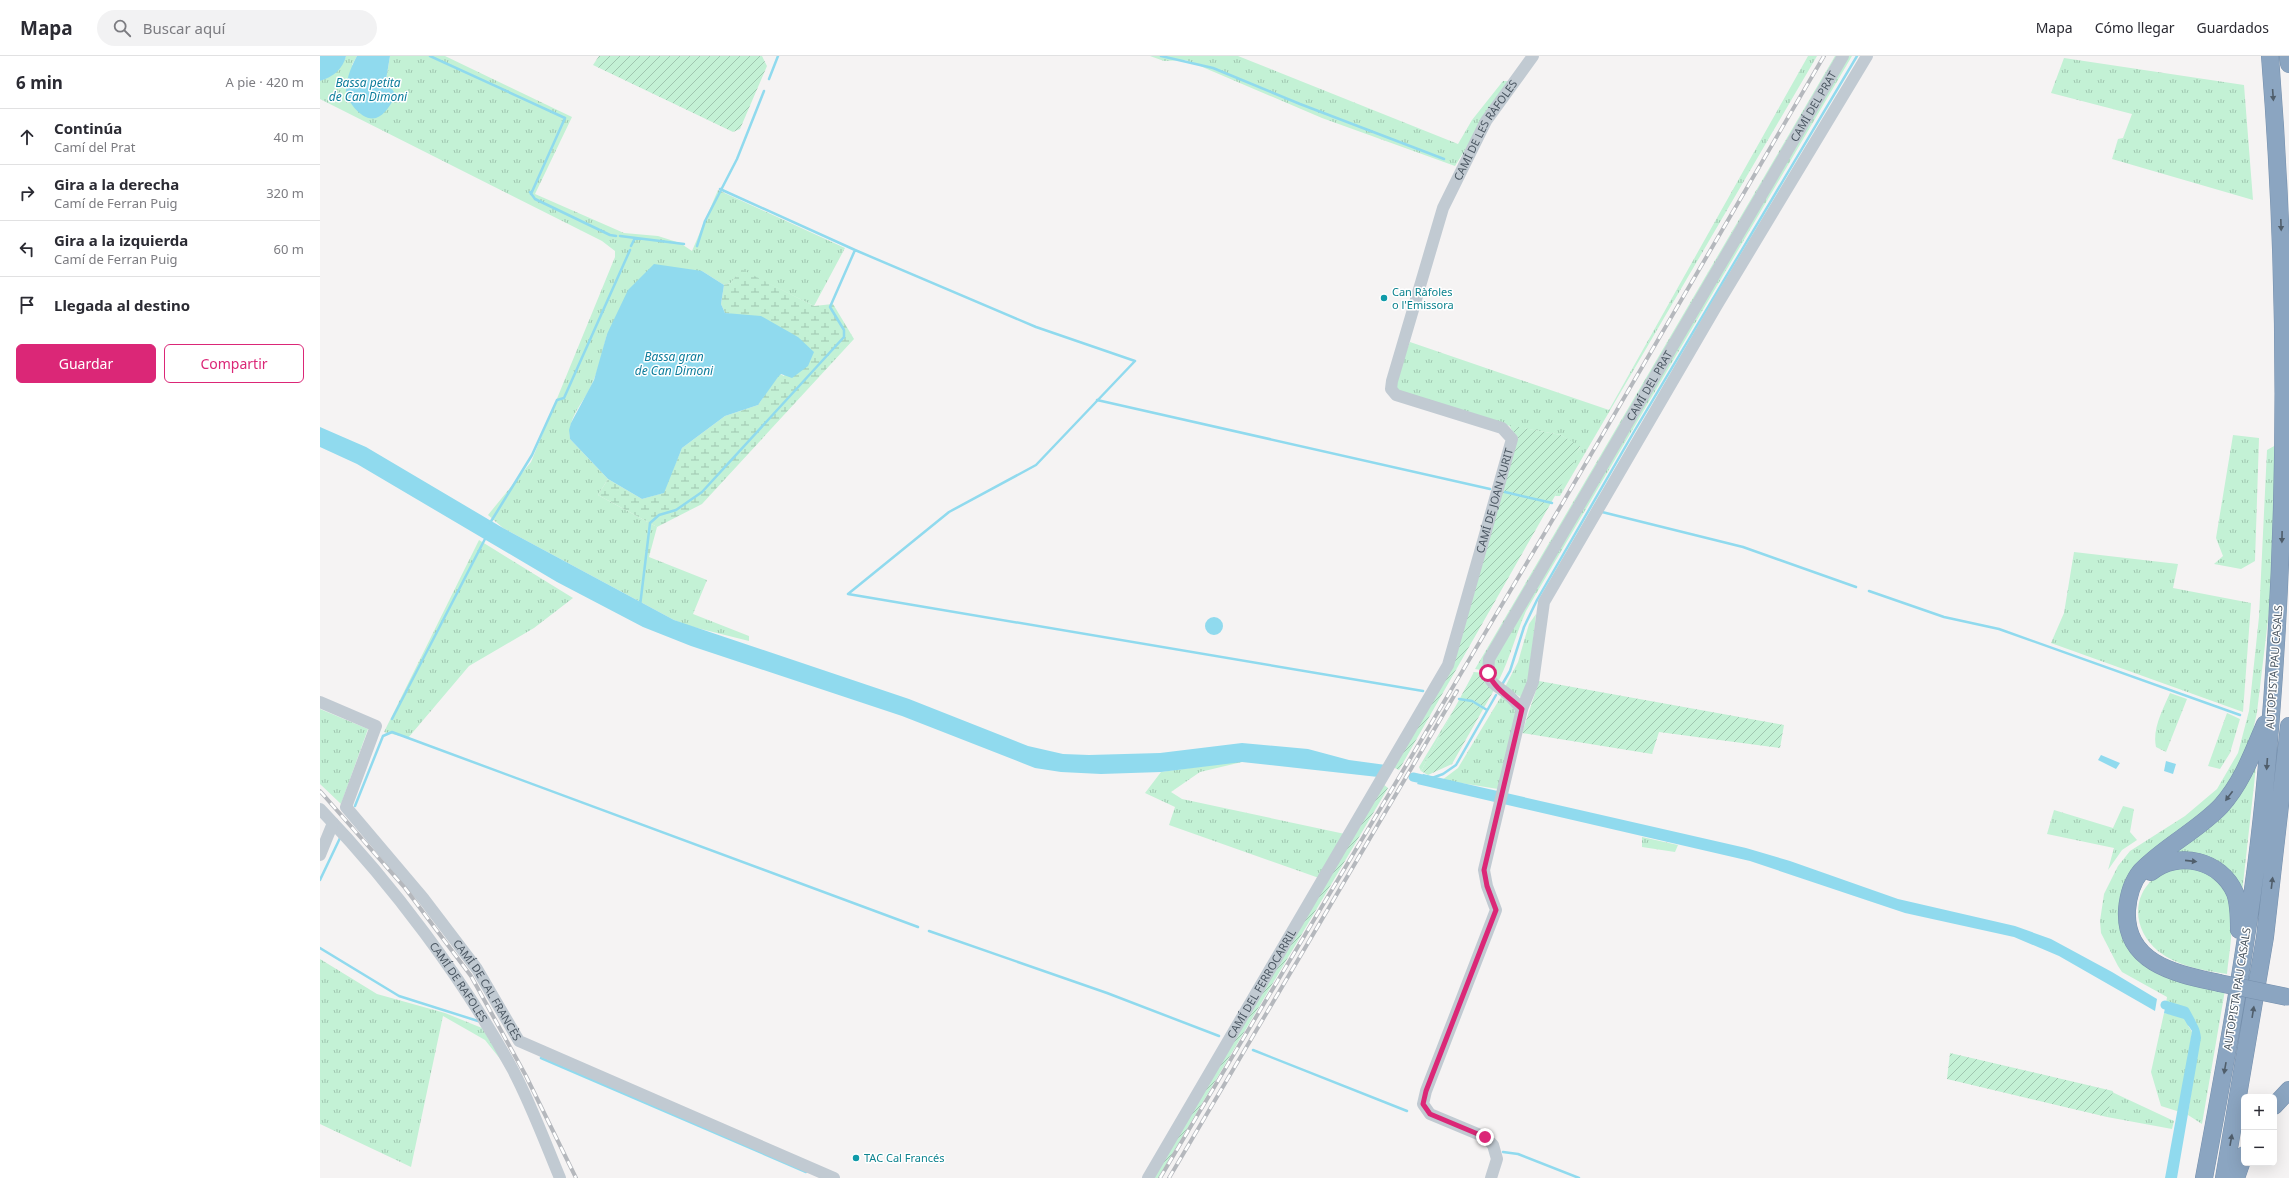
<!DOCTYPE html>
<html lang="es">
<head>
<meta charset="utf-8">
<style>
  :root { --surface:#fff; --page:#f2f2f3; --text:#2b2b33; --muted:#7c7c81; --line:#e1e1e2; --accent:#db2777 }
  body { margin:0; font-family:"Noto Sans",sans-serif; background:var(--page); color:var(--text) }
  .controls { position:absolute; right:12px; bottom:12px; display:grid; overflow:hidden; border-radius:6px; box-shadow:0 4px 16px #0002 }
  .controls button { width:36px; height:36px; display:grid; place-items:center; padding:0; border:0; border-bottom:1px solid var(--line); background:var(--surface); color:var(--text); font:20px sans-serif }
  .stop { position:absolute; width:12px; height:12px; margin:-9px; border:3px solid #db2777; border-radius:50%; background:#fff }
  .stop.end { background:#db2777; border-color:#fff; box-shadow:0 1px 4px #0008 }
  .list { margin:0; padding:0; list-style:none }
  h2 { display:flex; justify-content:space-between; align-items:center; height:52px; margin:0; padding:0 16px; font-size:17px }
  h2 small { font-size:13px; font-weight:400; color:var(--muted) }
  .list li { display:grid; grid-template-columns:26px 1fr auto; gap:12px; align-items:center; box-sizing:border-box; height:56px; padding:0 16px; border-top:1px solid var(--line) }
  .list b { display:block; font-size:15px; white-space:nowrap }
  .list p { margin:0; font-size:13px; white-space:nowrap; color:var(--muted) }
  .list em { font-size:13px; font-style:normal; color:var(--muted) }
  .actions { display:flex; gap:8px; padding:12px 16px }
  .actions a { flex:1; padding:9px 0; border:1px solid var(--accent); border-radius:6px; text-align:center; font-size:14px; color:var(--accent) }
  .actions .main { background:var(--accent); color:#fff }
  .icon { flex:none; width:22px; height:22px; fill:none; stroke:currentColor; stroke-width:2; stroke-linecap:round; stroke-linejoin:round }
  .map { position:relative; flex:none; width:1969px; height:1122px; overflow:hidden }
  header { display:flex; align-items:center; gap:24px; box-sizing:border-box; height:56px; padding:0 20px; background:var(--surface); border-bottom:1px solid var(--line) }
  header strong { font-size:19px }
  nav { display:flex; gap:22px; margin-inline-start:auto; font-size:14px }
  .search { width:280px; height:36px; background:var(--page); display:flex; align-items:center; gap:10px; box-sizing:border-box; padding:0 14px; border-radius:22px; color:var(--muted); font-size:15px }
  main { display:flex }
  aside { flex:1; background:var(--surface) }
  .map>svg:first-child { display:block }
  .grass { fill:url(#grass-tufts) }
  .wetland { fill:url(#wetland-marsh) }
  .garden { fill:url(#garden-furrows) }
  .water { fill:#90daee }
  .lines { fill:none; stroke-linecap:round; stroke-linejoin:round }
  .stream { stroke:#90daee; stroke-width:2.5 }
  .canal { stroke:#90daee; stroke-width:9 }
  .highway-casing { stroke:#7690ad; stroke-width:18 }
  .minor { stroke:#c1cad2; stroke-width:12 }
  .highway { stroke:#8ba5c1; stroke-width:17 }
  .rail-casing { stroke:#b5b8bd; stroke-width:4 }
  .rail { stroke:#fff; stroke-width:2.5; stroke-dasharray:8; stroke-linecap:butt }
  .highway-bridge-casing { stroke:#7690ad; stroke-width:18; stroke-linecap:butt }
  .highway-bridge { stroke:#8ba5c1; stroke-width:17 }
  .oneway { fill:#505e6b }
  .route { stroke:#db2777; stroke-width:5 }
  .culture-dot { fill:#0f9aa8; stroke:#fff; stroke-width:1.5 }
  .labels { text-anchor:middle; stroke-width:3; stroke-linejoin:round; paint-order:stroke }
  .street-label { font-size:11px; fill:#4a5661; stroke:#fff }
  .culture-label { font-size:11px; fill:#0d838f; stroke:#fff; text-anchor:start }
  .water-label { font-size:12px; font-style:italic; fill:#0c7c9b; stroke:#fff }
</style>
</head>
<body>
<header>
<strong>Mapa</strong>
<div class="search"><svg class="icon" aria-label="search" viewBox="0 0 24 24"><circle cx="10" cy="10" r="6"/><path d="M15 15l6 6"/></svg>Buscar aquí</div>
<nav><a>Mapa</a><a>Cómo llegar</a><a>Guardados</a></nav>
</header>
<main>
<aside>
<h2>6 min<small>A pie · 420 m</small></h2>
<ul class="list">
<li><svg class="icon" aria-label="ahead" viewBox="0 0 24 24"><path d="M12 20V5M6 11l6-6 6 6"/></svg><div><b>Continúa</b><p>Camí del Prat</p></div><em>40 m</em></li>
<li><svg class="icon" aria-label="right" viewBox="0 0 24 24"><path d="M7 20v-9h11M14 6l5 5-5 5"/></svg><div><b>Gira a la derecha</b><p>Camí de Ferran Puig</p></div><em>320 m</em></li>
<li><svg class="icon" aria-label="left" viewBox="0 0 24 24"><path d="M17 20v-9H6M10 6l-5 5 5 5"/></svg><div><b>Gira a la izquierda</b><p>Camí de Ferran Puig</p></div><em>60 m</em></li>
<li><svg class="icon" aria-label="arrive" viewBox="0 0 24 24"><path d="M6 21V4h12l-3 4 3 4H6"/></svg><div><b>Llegada al destino</b></div></li>
</ul>
<div class="actions"><a class="main">Guardar</a><a>Compartir</a></div>
</aside>
<div class="map">
<svg width="1969" height="1122" viewBox="0 0 1969 1122">
  <defs>
    <pattern id="grass-tufts" width="24" height="20" patternUnits="userSpaceOnUse"><rect width="24" height="20" fill="#c3f1d5"/><path d="M3 7l-1-3M5 7V3M7 7l1-3M15 17l-1-3M17 17v-4M19 17l1-3" fill="none" stroke="#a0c6b0"/></pattern>
    <pattern id="wetland-marsh" width="20" height="14" patternUnits="userSpaceOnUse"><rect width="20" height="14" fill="#c3f1d5"/><path d="M1 5h8M5 5V1M11 12h8M15 12V8" fill="none" stroke="#a0c6b0"/></pattern>
    <pattern id="garden-furrows" width="10" height="10" patternUnits="userSpaceOnUse"><rect width="10" height="10" fill="#c3f1d5"/><path d="M-1 1l2-2M0 10L10 0M9 11l2-2" fill="none" stroke="#a0c6b0"/></pattern>
  </defs>
  <rect width="100%" height="100%" fill="#f5f3f3"/>
  <path class="grass" d="M26,0H37L32,9L66,24L70,0H125L252,61L215,138L304,177L338,180L360,187L372,195L398,134L525,192L494,250L421,214L411,227L404,229L382,215L287,278C283,293 280,309 274,323C267,344 247,359 250,383L288,423L278,439L337,471L329,501L387,524L373,558L429,580V585L369,570L354,564L183,472L168,459L211,406L295,201V195L282,185L0,43V25C11,21 23,11 26,0Z
    M830,0H918L1138,88L1152,64L1183,25H1188L1135,110L1002,62L866,4L844,5Z
    M1488,0H1497L1240,440H1235L1260,391L1241,379L1174,367L1079,338L1074,325L1090,286L1289,354Z
    M1515,0H1532L1206,555C1196,578 1190,602 1179,624L1161,614L1155,613Z
    M1744,2L1924,29L1933,144L1792,103L1798,83L1803,82L1812,58L1731,37Z
    M1913,379L1939,382L1935,505L1921,513L1894,508L1903,500L1896,482Z
    M1956,389L1950,547L1937,656L1930,689L1919,715L1889,755L1816,809C1791,841 1791,889 1829,913C1851,927 1879,930 1905,934L1882,1068L1868,1059L1879,980L1875,964L1845,954L1847,941L1802,916L1798,910L1781,877L1780,865L1784,838L1798,810L1810,795L1865,760L1897,733L1918,697L1929,655L1939,561L1947,394Z
    M159,484L253,542L214,572L149,610L88,682L64,676Z
    M1754,496L1858,508L1853,532L1931,547L1923,656L1731,587L1744,557Z
    M1216,558L1209,623L1202,642L1185,631L1198,606L1209,568Z
    M1850,637L1867,643L1846,696L1836,691C1832,673 1843,653 1850,637Z
    M1182,639L1197,656L1178,733L1122,724L1138,712Z
    M1137,648L1101,715L1099,711Z
    M0,653L48,673L21,748L0,728Z
    M1907,657L1920,663L1910,697L1900,713L1888,710Z
    M1937,702L1922,837L1912,820L1849,800Z
    M912,706H922L880,716L851,736L862,743L1025,778L999,822L849,769L855,751L825,737L841,716Z
    M1803,750L1814,753L1810,776L1817,784L1802,794L1788,814L1794,792L1727,778L1734,754L1793,772Z
    M1322,781L1358,789L1355,796L1322,791Z
    M1862,812C1870,813 1882,812 1889,816C1922,837 1910,887 1907,918C1882,914 1859,911 1838,895C1815,876 1810,844 1833,823C1841,815 1852,814 1862,812Z
    M0,903L57,938L125,957L162,972L185,1009L165,984L123,960L91,1111L0,1068Z
    M1844,957L1863,961L1872,976L1860,1056L1841,1050L1831,1016Z
    M1792,1036L1854,1065L1852,1073L1787,1061Z"/>
  <path class="wetland" d="M421,213L494,250L513,248L534,283L382,448L337,471L278,439L288,423L322,443L343,437L362,392L405,360L438,349L457,321L460,318L464,320L478,281L422,260L405,257L401,248L404,229L411,227Z"/>
  <path class="garden" d="M279,0H442L447,10L420,73L413,76L273,9Z
    M1189,369L1241,379L1260,390L1252,410L1079,714L1073,711L1131,608L1196,382Z
    M1154,616L1164,617L1174,634L1132,708L1108,719L1101,715Z
    M1219,625L1464,669L1460,692L1339,676L1332,698L1202,677Z
    M1063,728L1068,732L838,1122H831Z
    M1630,997L1793,1035L1787,1061L1627,1023Z"/>
  <path class="water" d="M0,0H26C23,13 13,21 0,25Z
    M37,0H70L66,24L76,39C71,48 65,59 56,62C42,66 25,44 26,32C27,21 32,9 37,0Z
    M334,208L382,215L404,229L401,248L405,257L441,260L478,281L494,296L488,310L472,322L461,318L458,321L438,349L405,360L362,392L344,437L322,443L288,423L250,383L249,374L251,367L274,324L287,278L308,234Z
    M0,371L46,391L183,472L354,564L589,643L708,690L743,698L769,699L840,697L922,687L988,693L1029,704L1066,709L1058,721L922,706L841,716L781,718L741,716L715,712L582,660L371,590L323,571L237,526L37,408L0,391Z
    M885 570a9 9 0 1 1 18 0a9 9 0 1 1-18 0Z
    M1781,699L1800,707L1796,713L1778,704Z
    M1846,705L1856,708L1853,718L1844,715Z
    M1103,718L1426,792L1470,805L1578,843L1695,870L1731,883L1792,916L1837,943L1835,955L1739,900L1694,881L1585,857L1430,805L1097,728Z
    M1846,947C1864,955 1879,960 1881,982L1857,1122H1845L1872,975L1864,963L1844,957Z"/>
  <g class="lines">
    <path class="stream" d="M110,0L245,62L211,138
      M841,0L893,12L980,48L1124,103
      M449,23L458,0
      M400,133L535,194
      M210,136L215,143L290,179L296,180
      M300,180L364,188
      M311,190L315,182
      M377,190L385,165L417,103L444,35
      M777,344L1170,433
      M1185,436L1232,447
      M1282,456L1423,491L1536,531
      M170,467L212,399L237,344L244,342L310,194
      M1549,535L1624,561L1679,573L1920,659
      M320,550L330,467L339,459L356,454L382,436L524,281V274L510,251L535,194L716,271L815,305L716,409L629,456L528,538L1103,635
      M1183,627L1190,615L1204,571L1217,544L1315,374L1537,0
      M1139,643L1152,645L1167,654
      M72,663L166,481
      M1112,722L1123,718L1136,709L1176,639
      M35,750L63,680L72,676L598,871
      M0,824L20,782
      M609,875L787,937L899,980
      M0,892L79,940L158,965
      M933,994L1087,1055
      M221,1002L486,1116
      M1183,1096L1198,1098L1259,1122"/>
    <path class="canal" d="M1093,721L1111,725
      M1845,949L1865,955L1871,966"/>
    <g class="highway-casing">
      <path id="highway" d="M1968,0L1969,8
        M1831,816C1858,794 1901,804 1915,837C1919,848 1919,862 1919,874
        M1899,927C1859,918 1804,909 1807,854C1808,841 1812,826 1821,815C1845,790 1877,775 1901,750C1922,727 1933,696 1945,668
        M1954,1050L1969,1034
        M1884,1122C1909,988 1934,854 1946,719C1968,480 1969,238 1950,0
        M1904,1122L1945,881L1969,670
        M1916,1122L1924,1099"/>
    </g>
    <g class="minor">
      <path id="s1" d="M0,646L56,670L26,751L103,842L157,913L199,985L514,1122"/>
      <path id="s2" d="M1202,653C1197,648 1192,642 1186,637C1169,624 1167,626 1169,603L1523,0"/>
      <path id="s3" d="M0,753C72,828 143,922 193,1014C211,1048 225,1086 240,1122"/>
      <path d="M0,799L13,767"/>
      <path id="s4" d="M828,1122L1128,609L1192,383L1182,372L1076,339L1071,333L1072,325L1123,152L1166,65L1213,0"/>
      <path d="M1171,1122L1177,1103L1173,1089L1165,1081L1110,1058L1103,1048L1106,1035L1176,854L1167,830L1164,814L1202,653L1213,626L1224,546L1397,249L1547,0"/>
    </g>
    <use href="#highway" class="highway"/>
    <g class="rail-casing">
      <path id="rail" d="M0,735L85,832L151,920L206,1020L256,1122
        M840,1122L1242,448L1504,0
        M849,1122L1137,635"/>
    </g>
    <use href="#rail" class="rail"/>
    <g class="highway-bridge-casing">
      <path id="highway-bridge" d="M1899,927L1967,941"/>
    </g>
    <use href="#highway-bridge" class="highway-bridge"/>
  </g>
  <defs><path id="oneway-solid" d="M-6-.8H1V-3.2L6.5 0L1 3.2V.8H-6Z"/></defs>
  <g class="oneway">
    <use href="#oneway-solid" transform="translate(1953 39) rotate(86)"/>
    <use href="#oneway-solid" transform="translate(1961 169) rotate(88)"/>
    <use href="#oneway-solid" transform="translate(1962 481) rotate(91)"/>
    <use href="#oneway-solid" transform="translate(1947 708) rotate(94)"/>
    <use href="#oneway-solid" transform="translate(1909 740) rotate(127)"/>
    <use href="#oneway-solid" transform="translate(1871 805) rotate(6)"/>
    <use href="#oneway-solid" transform="translate(1952 827) rotate(-83)"/>
    <use href="#oneway-solid" transform="translate(1933 956) rotate(-81)"/>
    <use href="#oneway-solid" transform="translate(1905 1012) rotate(100)"/>
    <use href="#oneway-solid" transform="translate(1911 1084) rotate(-80)"/>
  </g>
  <g class="lines">
    <path class="route" d="M1165,1081L1110,1058L1103,1048L1106,1035L1176,854L1167,830L1164,814L1202,653C1190,642 1174,632 1168,617"/>
  </g>
  <g class="culture-dot">
    <circle cx="1064" cy="242" r="4"/>
    <circle cx="536" cy="1102" r="4"/>
  </g>
  <g class="labels">
    <g class="street-label">
      <text dy="4" stroke="none"><textPath href="#s2" startOffset="705">CAMÍ DEL PRAT</textPath></text>
      <text dy="4" stroke="none"><textPath href="#s4" startOffset="1240">CAMÍ DE LES RÀFOLES</textPath></text>
      <text dy="4" stroke="none"><textPath href="#s2" startOffset="381">CAMÍ DEL PRAT</textPath></text>
      <text dy="4" stroke="none"><textPath href="#s4" startOffset="765">CAMÍ DE JOAN XURIT</textPath></text>
      <text transform="translate(1954 611) rotate(-86)" y="4">AUTOPISTA PAU CASALS</text>
      <text dy="4" stroke="none"><textPath href="#s3" startOffset="222">CAMÍ DE RAFOLES</textPath></text>
      <text dy="4" stroke="none"><textPath href="#s4" startOffset="225">CAMÍ DEL FERROCARRIL</textPath></text>
      <text transform="translate(1917 933) rotate(-81)" y="4">AUTOPISTA PAU CASALS</text>
      <text dy="4" stroke="none"><textPath href="#s1" startOffset="379">CAMÍ DE CAL FRANCÈS</textPath></text>
    </g>
    <g class="culture-label">
      <text x="1072" y="240">Can Ràfoles<tspan x="1072" dy="13">o l'Emissora</tspan></text>
      <text x="544" y="1106">TAC Cal Francés</text>
    </g>
    <g class="water-label">
      <text x="48" y="31">Bassa petita<tspan x="48" dy="14">de Can Dimoni</tspan></text>
      <text x="354" y="305">Bassa gran<tspan x="354" dy="14">de Can Dimoni</tspan></text>
    </g>
  </g>
</svg>
<div class="controls">
<button>+</button>
<button>−</button>
</div>
<div class="stop" style="left:1168px;top:617px"></div>
<div class="stop end" style="left:1165px;top:1081px"></div>
</div>
</main>
</body>
</html>
